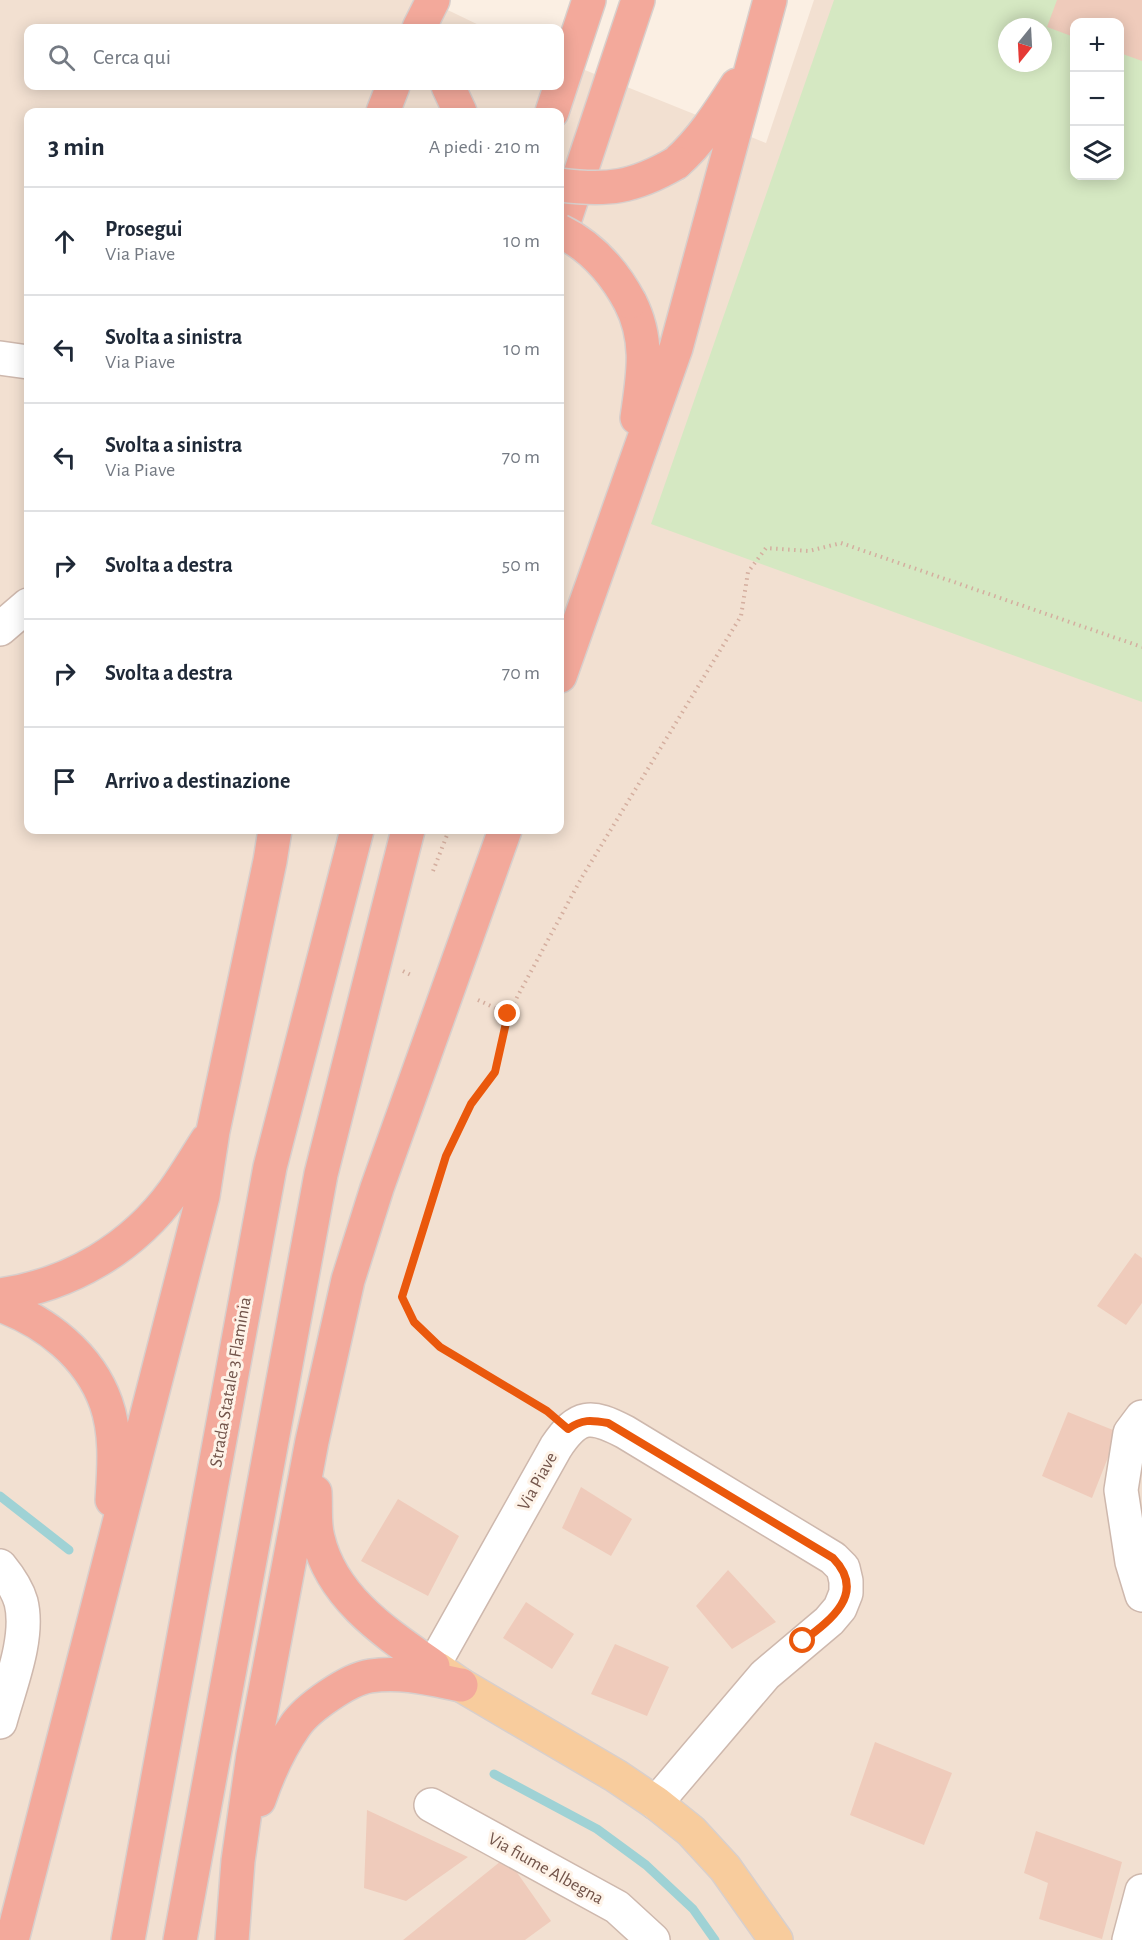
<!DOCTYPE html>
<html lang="it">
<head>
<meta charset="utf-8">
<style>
  :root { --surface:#fff; --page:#f6f6f7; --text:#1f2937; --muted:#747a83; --line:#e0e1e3 }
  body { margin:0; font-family:"Alegreya Sans",sans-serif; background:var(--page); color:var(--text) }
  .controls { position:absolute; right:18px; top:18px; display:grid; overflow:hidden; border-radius:12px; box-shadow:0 3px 15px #0003 }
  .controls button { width:54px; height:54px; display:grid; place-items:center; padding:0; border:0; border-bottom:2px solid var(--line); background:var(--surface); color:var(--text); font:30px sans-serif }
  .compass { position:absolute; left:998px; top:18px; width:54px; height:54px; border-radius:50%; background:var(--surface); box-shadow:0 3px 15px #0003; rotate:198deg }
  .stop { position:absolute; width:18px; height:18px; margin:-14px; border:4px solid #ea580c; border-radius:50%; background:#fff }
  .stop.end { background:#ea580c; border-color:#fff; box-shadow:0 2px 6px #0008 }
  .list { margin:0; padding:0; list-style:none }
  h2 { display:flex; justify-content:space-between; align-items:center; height:78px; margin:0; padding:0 24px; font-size:26px }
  h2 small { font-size:20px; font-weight:400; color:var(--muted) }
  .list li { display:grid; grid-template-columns:39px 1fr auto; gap:18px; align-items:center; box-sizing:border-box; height:108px; padding:0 24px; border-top:2px solid var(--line) }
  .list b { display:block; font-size:22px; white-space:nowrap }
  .list p { margin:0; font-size:20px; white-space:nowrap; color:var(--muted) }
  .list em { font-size:20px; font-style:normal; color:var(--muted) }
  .icon { flex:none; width:33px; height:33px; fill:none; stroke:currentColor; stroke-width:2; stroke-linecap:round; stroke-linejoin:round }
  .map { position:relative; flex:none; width:1142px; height:1940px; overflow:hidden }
  .search { position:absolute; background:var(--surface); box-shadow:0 3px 15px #0003; left:24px; top:24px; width:540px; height:66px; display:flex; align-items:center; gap:15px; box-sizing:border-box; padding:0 21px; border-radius:12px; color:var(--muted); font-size:22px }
  .panel { position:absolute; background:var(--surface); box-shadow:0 3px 15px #0003; left:24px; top:108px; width:540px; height:726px; border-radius:12px }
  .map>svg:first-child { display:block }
  .residential { fill:#f2e0d1; fill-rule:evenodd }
  .green { fill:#d5e8c2; fill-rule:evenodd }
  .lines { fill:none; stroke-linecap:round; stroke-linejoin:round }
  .stream { stroke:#9fd2d5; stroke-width:9 }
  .building { fill:#efcbbb }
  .minor-casing { stroke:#ceb8ad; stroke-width:36 }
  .major-casing { stroke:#d8cfcc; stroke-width:36 }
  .highway-casing { stroke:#d8cfcc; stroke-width:36 }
  .path { stroke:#d4ae9f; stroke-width:4; stroke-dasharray:1.5 4.5; stroke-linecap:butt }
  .minor { stroke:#fff; stroke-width:33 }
  .major { stroke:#f8cc9d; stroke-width:33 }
  .highway { stroke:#f3a99b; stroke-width:33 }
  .highway-bridge-casing { stroke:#d8cfcc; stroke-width:36; stroke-linecap:butt }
  .highway-bridge { stroke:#f3a99b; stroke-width:33 }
  .route { stroke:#ea580c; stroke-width:8 }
  .labels { text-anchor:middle; stroke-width:6; stroke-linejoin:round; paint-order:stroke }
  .street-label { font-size:18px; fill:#72544a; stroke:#fef3e8 }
</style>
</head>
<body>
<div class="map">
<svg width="1142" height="1940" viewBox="0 0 1142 1940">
  <rect width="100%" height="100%" fill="#fbefe3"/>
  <path class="residential" d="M0,0H427L485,28H28V86H560V60L766,143L814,0H1142V1940H0ZM1074,22H1120V176H1074ZM1007,27H1043V63H1007ZM28,112H560V830H28Z"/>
  <path class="green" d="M834,0H1142V702L651,524ZM1074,22H1120V176H1074ZM1007,27H1043V63H1007Z"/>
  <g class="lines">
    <path class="stream" d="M0,1496L69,1550
      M494,1774L597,1829L646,1865L693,1909L715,1940"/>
  </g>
  <path class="building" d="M1057,0H1142V61L1120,53V22H1074V37L1047,27Z
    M1135,1253L1142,1258V1303L1126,1325L1097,1306Z
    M1068,1412L1118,1432L1092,1498L1042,1476Z
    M581,1487L632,1519L611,1556L562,1528Z
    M398,1499L459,1536L428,1596L361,1561Z
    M728,1570L776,1622L732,1649L696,1606Z
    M526,1602L574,1634L552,1669L503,1638Z
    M615,1644L669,1667L647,1716L591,1694Z
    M875,1742L952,1773L924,1845L850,1815Z
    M367,1810L468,1857L406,1901L364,1888Z
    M1036,1831L1122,1862L1102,1939L1039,1919L1048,1883L1024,1873Z
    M506,1857L551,1921L525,1940H403Z"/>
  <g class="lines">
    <g class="minor-casing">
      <path id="minor" d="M0,358L28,362
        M0,629L28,605
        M1142,1417L1130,1433L1121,1490L1132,1562L1142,1595
        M0,1566C9,1577 17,1588 21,1602C30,1638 9,1688 0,1722
        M433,1666L556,1447C578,1414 591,1414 625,1432L833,1558L843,1568L846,1581V1593L840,1608L829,1621L765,1675L656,1803
        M431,1805L617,1907L653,1940
        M1129,1940L1142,1891"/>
    </g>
    <g class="major-casing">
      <path id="major" d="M438,1669L461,1685L616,1776L656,1803L691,1831L725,1868L776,1940"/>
    </g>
    <g class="highway-casing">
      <path id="highway" d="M419,28L433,0
        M448,86L460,112
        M383,112L393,86
        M552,112L589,0
        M676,163C701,141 719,113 737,85
        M560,234L638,0
        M630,302C650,341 643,376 637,418
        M560,676L676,348L770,0
        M0,1295C70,1285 133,1248 174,1191C186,1174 196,1157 207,1140
        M0,1305C46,1322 89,1355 106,1403C117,1434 114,1469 112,1500
        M315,1492C316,1506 314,1524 318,1538C332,1598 386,1633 433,1666
        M259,1800C268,1774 279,1749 295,1726C307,1708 349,1679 370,1676C401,1671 431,1679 461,1685
        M12,1940L203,1196L213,1131L270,861L275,830
        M128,1940L270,1167L357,830
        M180,1940L321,1174L408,830
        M232,1940L238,1861L253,1755L312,1441L348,1280L377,1188L505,830"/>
    </g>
    <path class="path" d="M433,871L449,830
      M403,971L413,976
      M478,1000L508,1014L495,1072L471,1104L446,1156L402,1297L414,1322L440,1347L547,1410
      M508,1014L582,877L741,616L748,572L766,548L809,551L841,543L1142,647"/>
    <use href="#minor" class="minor"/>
    <use href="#major" class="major"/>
    <use href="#highway" class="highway"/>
    <g class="highway-bridge-casing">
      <path id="highway-bridge" d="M560,185C607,191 633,188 676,163
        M560,231C591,246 614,272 630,302"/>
    </g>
    <use href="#highway-bridge" class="highway-bridge"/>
  </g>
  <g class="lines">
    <path class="route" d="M508,1014L495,1072L471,1104L446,1156L402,1297L414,1322L440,1347L547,1411L568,1429C582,1419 591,1420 608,1423L833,1558C867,1593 831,1620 803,1641"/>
  </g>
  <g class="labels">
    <g class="street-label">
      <text transform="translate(230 1382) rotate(-80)" y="6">Strada Statale 3 Flaminia</text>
      <text transform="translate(537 1481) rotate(-61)" y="6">Via Piave</text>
      <text transform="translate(546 1868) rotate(29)" y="6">Via fiume Albegna</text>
    </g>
  </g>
</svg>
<div class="controls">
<button>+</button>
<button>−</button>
<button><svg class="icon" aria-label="layers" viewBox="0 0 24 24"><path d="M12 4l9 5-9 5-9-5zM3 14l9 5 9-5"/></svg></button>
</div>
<svg class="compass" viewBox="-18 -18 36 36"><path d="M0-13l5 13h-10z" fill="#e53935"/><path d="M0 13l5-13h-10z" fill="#747a83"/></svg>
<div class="stop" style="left:803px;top:1641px"></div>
<div class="stop end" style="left:508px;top:1014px"></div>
<div class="search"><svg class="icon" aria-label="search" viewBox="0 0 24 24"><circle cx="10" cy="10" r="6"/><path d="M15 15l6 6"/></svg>Cerca qui</div>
<section class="panel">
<h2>3 min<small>A piedi · 210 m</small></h2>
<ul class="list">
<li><svg class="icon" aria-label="ahead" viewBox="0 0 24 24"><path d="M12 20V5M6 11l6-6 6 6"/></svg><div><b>Prosegui</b><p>Via Piave</p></div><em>10 m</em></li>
<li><svg class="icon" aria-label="left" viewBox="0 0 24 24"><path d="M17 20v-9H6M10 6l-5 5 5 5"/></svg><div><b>Svolta a sinistra</b><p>Via Piave</p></div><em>10 m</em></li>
<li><svg class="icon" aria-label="left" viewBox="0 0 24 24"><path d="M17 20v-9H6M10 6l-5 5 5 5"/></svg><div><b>Svolta a sinistra</b><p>Via Piave</p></div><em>70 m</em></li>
<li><svg class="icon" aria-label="right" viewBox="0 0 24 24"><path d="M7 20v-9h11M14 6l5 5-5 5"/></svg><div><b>Svolta a destra</b></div><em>50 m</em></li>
<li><svg class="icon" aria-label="right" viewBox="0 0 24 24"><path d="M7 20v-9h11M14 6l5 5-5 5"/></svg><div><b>Svolta a destra</b></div><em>70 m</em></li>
<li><svg class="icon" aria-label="arrive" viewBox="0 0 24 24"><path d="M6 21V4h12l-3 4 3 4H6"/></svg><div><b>Arrivo a destinazione</b></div></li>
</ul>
</section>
</div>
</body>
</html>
